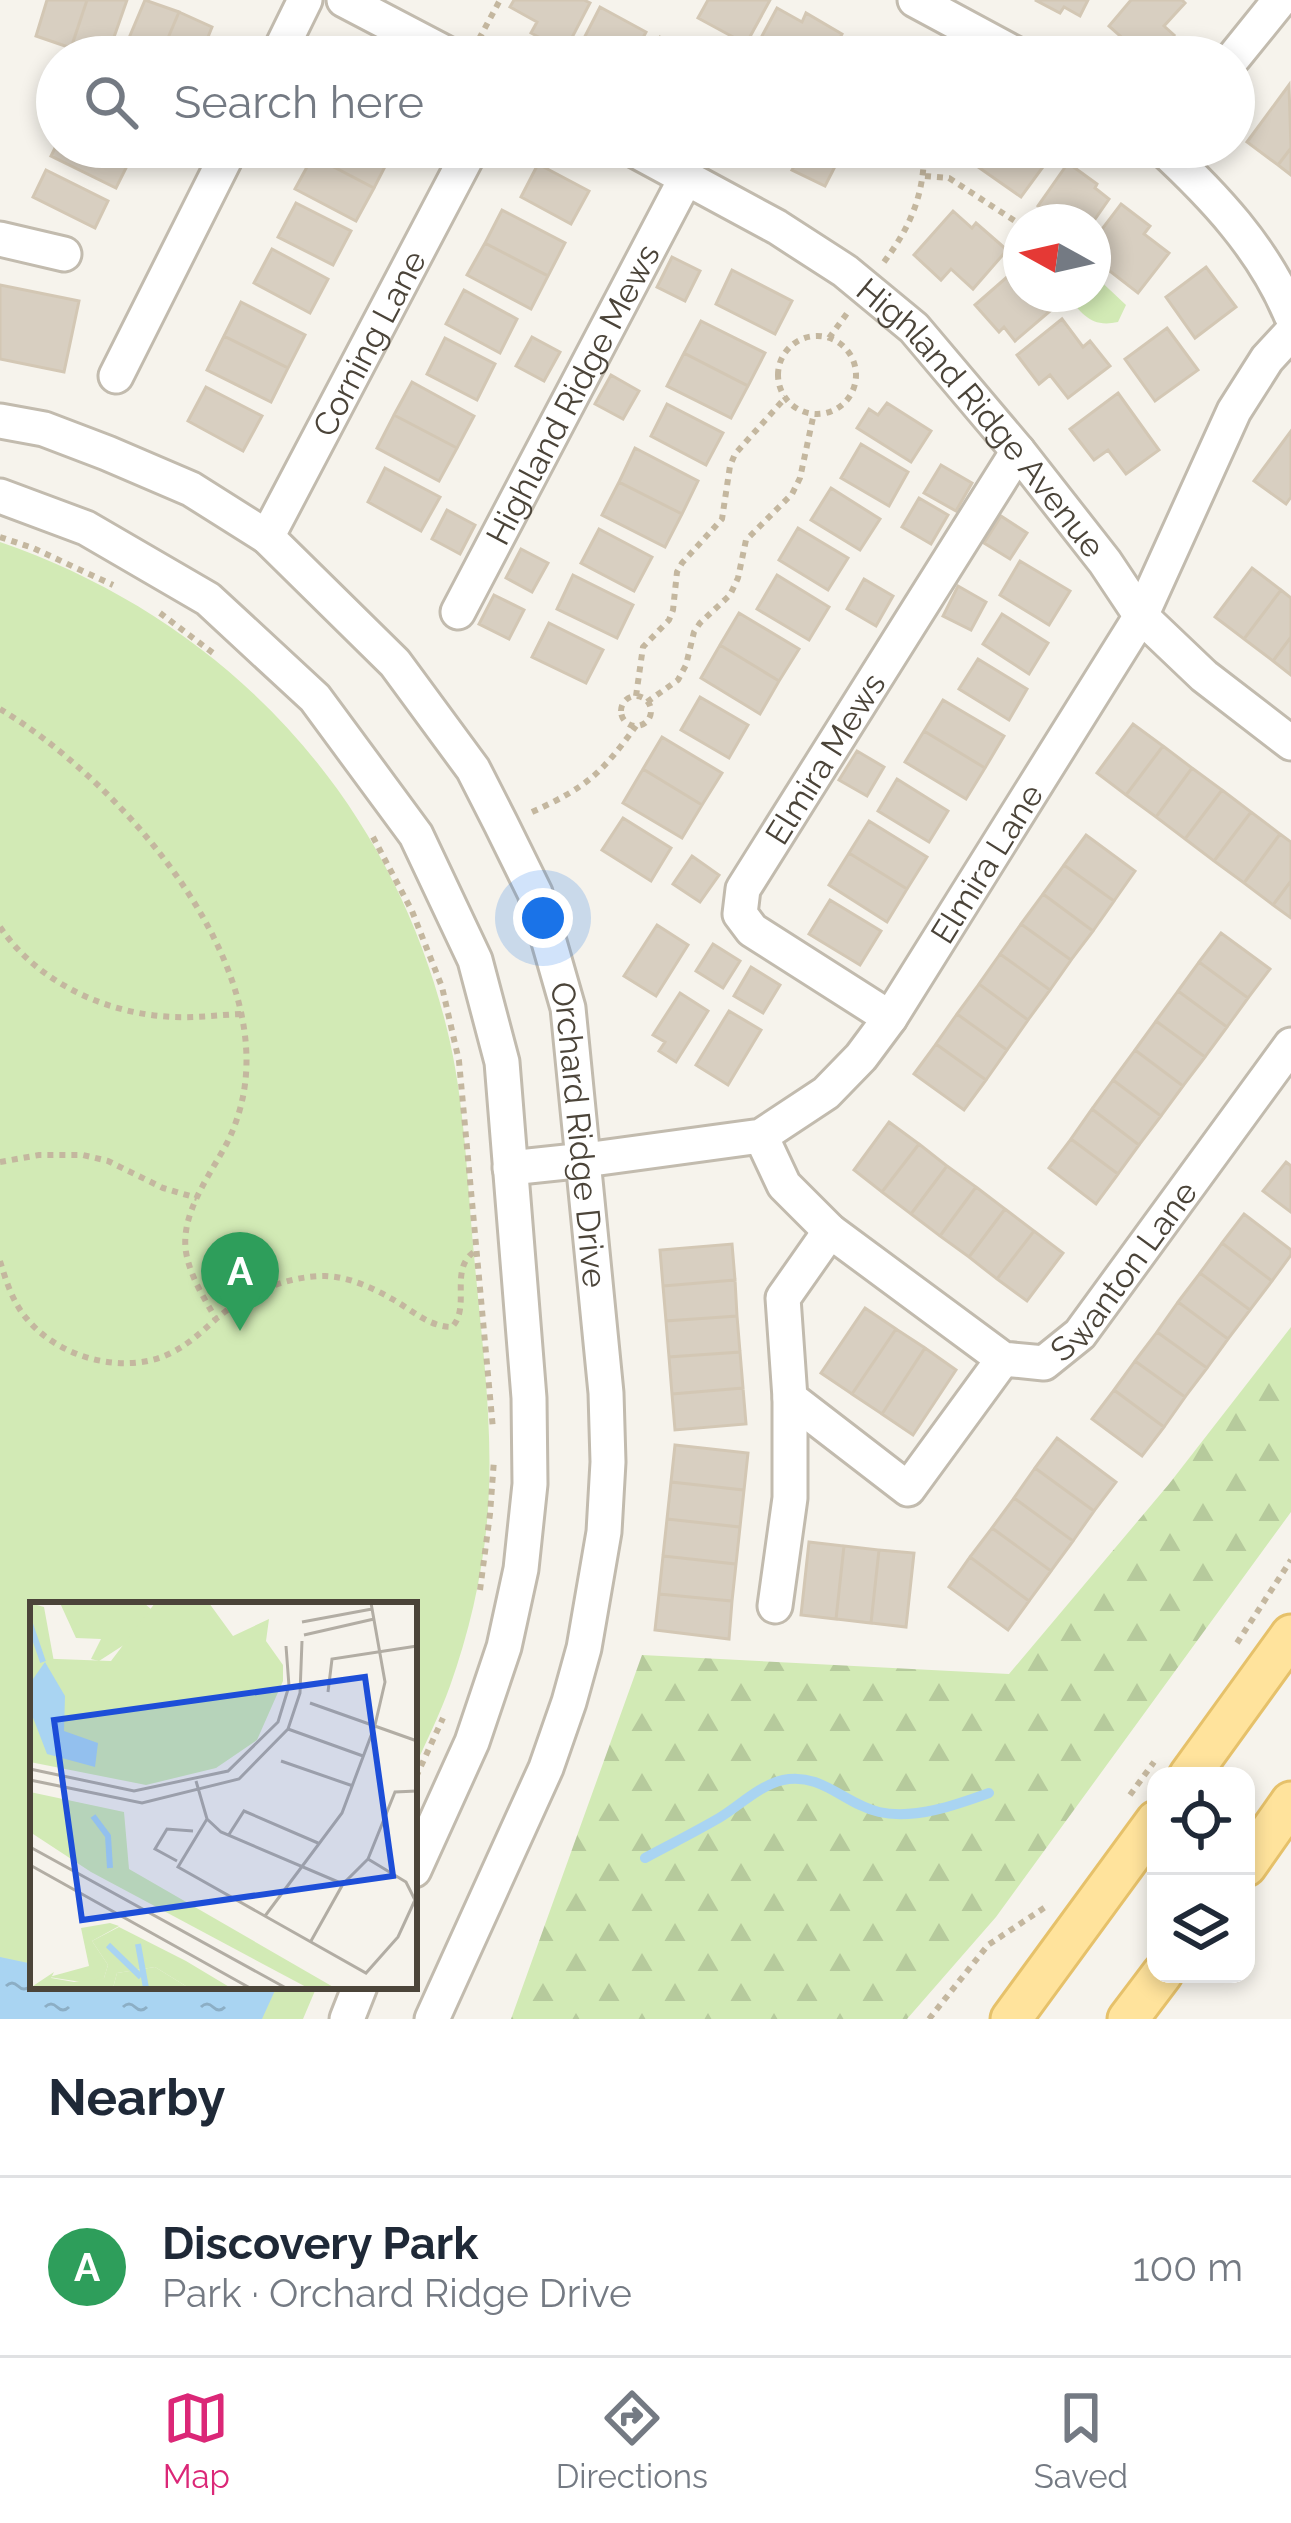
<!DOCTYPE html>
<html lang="en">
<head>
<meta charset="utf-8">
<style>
  :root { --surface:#fff; --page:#f6f6f7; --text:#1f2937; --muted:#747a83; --line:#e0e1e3; --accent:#db2777 }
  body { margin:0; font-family:Raleway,sans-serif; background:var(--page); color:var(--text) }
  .controls { position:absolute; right:36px; bottom:36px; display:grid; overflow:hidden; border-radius:24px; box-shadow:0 6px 18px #0003 }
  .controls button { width:108px; height:108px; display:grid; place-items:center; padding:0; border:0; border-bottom:3px solid var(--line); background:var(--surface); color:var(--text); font:60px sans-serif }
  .compass { position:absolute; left:1003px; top:204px; width:108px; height:108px; border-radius:50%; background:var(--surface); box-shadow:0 6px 18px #0003; rotate:278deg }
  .you { position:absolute; left:543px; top:918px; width:42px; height:42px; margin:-30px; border:9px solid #fff; border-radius:50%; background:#1a73e8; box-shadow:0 0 0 18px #1a73e833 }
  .badge { display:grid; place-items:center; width:78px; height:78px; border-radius:50%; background:var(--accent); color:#fff; font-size:39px; font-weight:700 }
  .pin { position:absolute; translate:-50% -99px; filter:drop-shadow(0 3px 6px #0008) }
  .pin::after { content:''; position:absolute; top:63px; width:42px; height:36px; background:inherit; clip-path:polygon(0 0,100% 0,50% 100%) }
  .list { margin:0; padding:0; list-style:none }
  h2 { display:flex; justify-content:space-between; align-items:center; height:156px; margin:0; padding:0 48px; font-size:51px }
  h2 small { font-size:39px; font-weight:400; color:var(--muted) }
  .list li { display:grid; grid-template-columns:78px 1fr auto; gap:36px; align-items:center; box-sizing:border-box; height:180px; padding:0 48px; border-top:3px solid var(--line) }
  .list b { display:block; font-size:45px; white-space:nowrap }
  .list p { margin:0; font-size:39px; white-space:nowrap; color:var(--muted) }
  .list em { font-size:39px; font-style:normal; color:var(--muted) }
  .icon { flex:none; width:66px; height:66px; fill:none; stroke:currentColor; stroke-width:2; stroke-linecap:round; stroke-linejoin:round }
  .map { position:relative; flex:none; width:1291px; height:2019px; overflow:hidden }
  .search { position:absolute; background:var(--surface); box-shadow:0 6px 18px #0003; left:36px; right:36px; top:36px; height:132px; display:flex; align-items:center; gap:30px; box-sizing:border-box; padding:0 42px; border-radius:66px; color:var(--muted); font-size:45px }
  .sheet { height:336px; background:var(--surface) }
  nav { display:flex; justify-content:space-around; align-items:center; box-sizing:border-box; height:168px; border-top:3px solid var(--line); background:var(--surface); font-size:33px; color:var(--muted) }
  nav a { display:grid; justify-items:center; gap:6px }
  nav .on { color:var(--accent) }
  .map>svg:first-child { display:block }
  .forest { fill:url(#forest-firs) }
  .park { fill:#d2eab5 }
  .water { fill:url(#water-ripples) }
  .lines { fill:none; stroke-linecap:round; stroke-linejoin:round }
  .stream { stroke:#a9d4f2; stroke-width:10 }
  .building { fill:#d8cfc1; stroke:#d3c7b4; stroke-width:3 }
  .minor-casing { stroke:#c2bbae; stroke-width:39 }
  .major-casing { stroke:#e6c16a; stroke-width:45 }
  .path { stroke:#c4b79f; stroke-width:6; stroke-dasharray:6 6; stroke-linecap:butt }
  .minor { stroke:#fff; stroke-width:33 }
  .major { stroke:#ffe39c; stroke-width:39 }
  .labels { text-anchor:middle; stroke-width:12; stroke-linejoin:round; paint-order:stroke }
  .street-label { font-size:33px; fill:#4b4439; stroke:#fff }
  .inset-river { fill:none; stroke:#a9d4f2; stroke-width:6 }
  .inset-road { fill:none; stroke:#b2ada4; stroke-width:3 }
  .view { fill:#1d4ed8; fill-opacity:0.15; stroke:#1d4ed8; stroke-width:6 }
  .inset-edge { fill:none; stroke:#4b4439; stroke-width:6 }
</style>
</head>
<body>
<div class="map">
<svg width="1291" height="2019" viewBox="0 0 1291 2019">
  <defs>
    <pattern id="forest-firs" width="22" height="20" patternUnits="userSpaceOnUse" patternTransform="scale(3)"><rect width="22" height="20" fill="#d2eab5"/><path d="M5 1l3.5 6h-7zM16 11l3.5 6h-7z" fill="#b6ca9c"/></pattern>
    <pattern id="water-ripples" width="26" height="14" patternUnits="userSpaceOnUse" patternTransform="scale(3)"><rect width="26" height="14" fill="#a9d4f2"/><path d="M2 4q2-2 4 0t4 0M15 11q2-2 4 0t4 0" fill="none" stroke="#8caec5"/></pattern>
  </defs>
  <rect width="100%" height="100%" fill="#f6f3ec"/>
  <path class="forest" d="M1291,1327V1512L996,1917L907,2019H511L642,1655L1009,1674L1169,1484Z"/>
  <path class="park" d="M1093,274L1126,305L1118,322C1091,328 1082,314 1066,294H1093Z
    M0,542C226,620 390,796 447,1029C465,1102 467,1180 474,1255C481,1333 492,1412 489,1490C487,1555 472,1625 450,1686C440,1714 426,1742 414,1769V1605H33V1986H317L303,2019H0Z"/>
  <path class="water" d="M0,1957L33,1964V1986H277L262,2019H0Z"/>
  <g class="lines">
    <path class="stream" d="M645,1858C669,1845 695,1832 719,1818C739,1806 760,1785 783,1780C822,1772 844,1804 879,1812C914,1820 956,1805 989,1793"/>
  </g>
  <path class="building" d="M47,0H87L71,48L36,36Z
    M87,0H127L107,57H97L71,48Z
    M145,0L179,12L160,57H121Z
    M514,0H584L590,3L565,51L531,33L537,22L510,7Z
    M708,0H770L746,44L698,18Z
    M1035,0H1088L1080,16L1064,7L1060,13Z
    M1131,0H1182L1185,3L1164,26L1174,35L1153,57H1144L1109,26Z
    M600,7L646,32L633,57H594L579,48Z
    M777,8L802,22L806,13L842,34L830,57H766L754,51Z
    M179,12L212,27L200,57H160Z
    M660,37L701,57H650Z
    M847,45L870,57H841Z
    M1289,85L1291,148L1278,165L1247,142Z
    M57,144V147H98L129,162L116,188L51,156Z
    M317,147H376L391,155L374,188L313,156Z
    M780,147H845L825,186L792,170L799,157Z
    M977,147H1030L1048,160L1021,197L968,160Z
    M1291,148V175L1278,165Z
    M313,156L374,188L356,221L295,189Z
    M1068,163L1097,184L1095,188L1109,199L1093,222H1061L1038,206Z
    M538,164L589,191L571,224L521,197Z
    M46,170L108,201L95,228L33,197Z
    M296,203L351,231L333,265L278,237Z
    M1121,204L1150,226L1144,234L1169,253L1138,293L1093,258V241Z
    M502,210L565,243L548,276L485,243Z
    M953,211L972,228L976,223L1007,250L973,289L951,269L941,280L914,255Z
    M485,243L548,276L531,309L467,275Z
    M272,249L328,279L310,313L254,283Z
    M672,257L700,271L685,301L657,287Z
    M1206,267L1236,307L1195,338L1166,297Z
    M732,270L792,301L775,334L716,304Z
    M1015,270L1021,278V294H1035L1050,311L1015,341L1004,327L999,332L975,305Z
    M0,285L79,301L64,372L0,359Z
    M464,290L517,319L500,353L446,324Z
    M241,302L305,335L288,368L224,336Z
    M1062,319L1083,347L1090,341L1110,366L1068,398L1050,375L1039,384L1017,355Z
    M701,321L765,353L748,386L684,353Z
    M1167,328L1198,370L1155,401L1125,359Z
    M224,336L288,368L271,402L207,370Z
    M532,337L560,352L544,381L516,366Z
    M445,338L495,364L477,400L427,374Z
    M684,353L748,386L731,418L667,386Z
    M611,375L639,391L623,419L595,404Z
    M412,382L474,416L457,448L394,415Z
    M206,387L262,416L243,451L188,421Z
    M1118,393L1159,450L1126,474L1108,450L1094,460L1070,429Z
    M887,403L931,431L911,462L857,428L869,409L878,415Z
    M667,404L723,433L706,465L651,436Z
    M394,415L457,448L439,481L377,448Z
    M1291,431V497L1286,504L1254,481Z
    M861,444L908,472L889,506L841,478Z
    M635,448L698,481L682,514L619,482Z
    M941,465L972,483L956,511L924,493Z
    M385,468L440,497L421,531L368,502Z
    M619,482L682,514L665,547L602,515Z
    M831,488L880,519L860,550L811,520Z
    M919,498L948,515L931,544L902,527Z
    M447,510L475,525L460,554L432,539Z
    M1001,516L1027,533L1010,559L984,543Z
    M798,528L848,558L828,590L779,560Z
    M599,529L652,557L634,591L581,563Z
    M521,549L548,563L532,592L506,578Z
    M1020,561L1070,591L1049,625L1000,595Z
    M1252,568L1281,590L1244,639L1215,617Z
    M573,575L633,605L617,638L557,609Z
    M777,575L829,607L809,640L757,609Z
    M864,579L893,596L876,626L847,609Z
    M958,586L986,602L971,630L943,616Z
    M1281,590L1291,598V637L1273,661L1244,639Z
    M494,595L524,610L509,639L479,624Z
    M739,613L799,649L779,681L720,645Z
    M1002,614L1048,643L1029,674L983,644Z
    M549,623L603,650L586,683L532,657Z
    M1291,637V675L1273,661Z
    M720,645L779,681L760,714L701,678Z
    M978,659L1027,689L1009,720L959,689Z
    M700,697L748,725L729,758L681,730Z
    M943,700L1004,736L985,768L924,731Z
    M1133,724L1163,746L1126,795L1097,773Z
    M924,731L985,768L966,799L905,762Z
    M662,737L722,773L702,805L643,769Z
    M1163,746L1192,768L1156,817L1126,795Z
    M857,751L884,767L867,796L839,780Z
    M1192,768L1222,790L1185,839L1156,817Z
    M643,769L702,805L682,838L623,803Z
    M897,779L948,811L929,842L878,811Z
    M1222,790L1251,812L1214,861L1185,839Z
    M1251,812L1280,834L1244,883L1214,861Z
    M623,818L671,848L651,881L602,850Z
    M869,821L927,857L907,889L849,853Z
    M1280,834L1291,842V881L1273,905L1244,883Z
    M1086,835L1135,871L1114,901L1064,865Z
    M849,853L907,889L887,922L829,885Z
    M692,856L719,875L700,902L673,884Z
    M1064,865L1114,901L1093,931L1043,894Z
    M1291,881V918L1273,905Z
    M1043,894L1093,931L1071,960L1021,924Z
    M830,900L881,931L860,965L809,934Z
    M1021,924L1071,960L1050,990L1000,954Z
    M657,925L688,945L656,996L624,976Z
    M1221,933L1270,969L1248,998L1199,962Z
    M713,944L740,961L723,988L696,971Z
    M1000,954L1050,990L1028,1020L979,984Z
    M1199,962L1248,998L1227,1027L1178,991Z
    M751,967L780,985L763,1013L734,996Z
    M979,984L1028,1020L1007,1050L957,1014Z
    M1178,991L1227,1027L1205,1057L1156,1021Z
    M680,993L708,1011L676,1062L659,1051L665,1042L653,1035Z
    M729,1011L761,1030L728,1085L696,1065Z
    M957,1014L1007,1050L986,1080L936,1044Z
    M1156,1021L1205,1057L1183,1086L1135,1050Z
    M936,1044L986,1080L964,1110L914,1074Z
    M1135,1050L1183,1086L1161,1116L1113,1080Z
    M1113,1080L1161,1116L1139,1145L1092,1109Z
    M1092,1109L1139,1145L1118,1174L1071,1139Z
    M889,1122L919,1144L882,1192L854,1170Z
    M1071,1139L1118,1174L1096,1204L1049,1168Z
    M919,1144L947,1166L911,1214L882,1192Z
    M1286,1162L1291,1166V1212L1263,1191Z
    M947,1166L976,1187L940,1236L911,1214Z
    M976,1187L1005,1209L969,1257L940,1236Z
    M1005,1209L1034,1231L997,1279L969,1257Z
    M1244,1214L1291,1250V1255L1272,1281L1222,1243Z
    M1034,1231L1063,1253L1027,1301L997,1279Z
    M1222,1243L1272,1281L1250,1310L1200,1273Z
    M732,1244L735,1280L663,1286L660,1250Z
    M1200,1273L1250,1310L1228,1339L1178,1302Z
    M735,1280L737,1316L666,1321L663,1286Z
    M1178,1302L1228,1339L1207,1368L1157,1332Z
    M865,1308L896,1329L852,1394L821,1373Z
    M737,1316L740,1352L669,1357L666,1321Z
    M896,1329L925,1348L882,1414L852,1394Z
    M1157,1332L1207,1368L1185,1397L1135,1361Z
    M925,1348L956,1370L913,1435L882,1414Z
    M740,1352L743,1388L672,1394L669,1357Z
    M1135,1361L1185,1397L1164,1427L1114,1390Z
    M743,1388L746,1424L675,1430L672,1394Z
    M1114,1390L1164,1427L1142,1456L1092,1419Z
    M1057,1438L1116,1482L1094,1511L1035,1468Z
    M675,1445L748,1453L744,1490L671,1482Z
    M1035,1468L1094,1511L1073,1541L1014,1498Z
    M671,1482L744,1490L740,1527L667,1519Z
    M1014,1498L1073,1541L1051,1571L992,1528Z
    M667,1519L740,1527L736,1564L663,1556Z
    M992,1528L1051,1571L1029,1601L970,1557Z
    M809,1542L844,1546L836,1619L801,1615Z
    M844,1546L879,1550L871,1623L836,1619Z
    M879,1550L914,1553L906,1627L871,1623Z
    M663,1556L736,1564L732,1601L659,1594Z
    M970,1557L1029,1601L1008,1630L949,1587Z
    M659,1594L732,1601L729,1639L655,1630Z"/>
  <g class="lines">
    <g class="minor-casing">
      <g id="minor">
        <path d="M344,0L453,57"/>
        <path d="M915,0L1021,57"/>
        <path d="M277,57L305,0"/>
        <path d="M1234,57L1280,0"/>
        <path id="s1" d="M629,147L777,227L845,271L914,328L1018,451L1105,562L1141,616L1204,676L1291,743"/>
        <path d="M1161,147C1214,196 1263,248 1291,315"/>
        <path d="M0,239L64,254"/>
        <path d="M116,376L231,147"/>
        <path id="s2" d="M0,421L44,429L107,453L191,489L267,537L395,663L473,769L501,824L535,893L568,1008L606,1393L608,1462L604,1532L584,1648L569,1702L546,1768L432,2019"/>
        <path d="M0,496L86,528L208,599L315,698L416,835L475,960L502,1062L529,1398L530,1484L521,1569L504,1647L472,1742L414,1870"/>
        <path id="s3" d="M267,537L472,147"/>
        <path id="s4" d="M458,612L687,176"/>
        <path id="s5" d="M890,1018L752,930L740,914L743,889L1018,451"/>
        <path id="s6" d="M761,1136L784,1185L830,1231L1003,1359L1044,1363L1080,1334L1291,1045"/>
        <path id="s7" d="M510,1168L585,1160L761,1136L826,1093L861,1057L890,1018L1141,616L1234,411L1267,359L1291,333"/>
        <path d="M830,1231L783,1298L790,1398L908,1489L1003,1359"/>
        <path d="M775,1606L790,1498V1398"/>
        <path d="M347,2019L360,1986"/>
      </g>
    </g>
    <g class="major-casing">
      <path id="major" d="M1189,1776L1291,1635
        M1246,1866L1291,1802
        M1011,2019L1156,1821
        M1128,2019L1162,1974"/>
    </g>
    <path class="path" d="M479,39L500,0
      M925,176L949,178L1021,225
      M884,262C911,226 925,193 924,147
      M778 375a39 39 0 1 1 78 0a39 39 0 1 1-78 0Z
      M829,338L848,312
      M0,537L33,548L113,585
      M160,613L217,656
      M636,696L643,647L669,620L673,610L677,572L682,563L722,519L730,466L735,454L786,397
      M621 711a15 15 0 1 1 30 0a15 15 0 1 1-30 0Z
      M647,702L678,680L686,665L694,632L700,623L730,595L738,578L746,540L792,494L800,478L814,413
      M0,709C114,777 268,948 244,1091C241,1109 235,1127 227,1143C210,1175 180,1214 186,1252C190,1276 204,1298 216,1319
      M532,812C587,787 601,774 636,726
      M373,837L412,911L442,987L459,1061L493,1429
      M0,927C38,983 107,1014 173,1017C196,1018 218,1015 241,1014
      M0,1162L39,1155H83L108,1161L163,1188L197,1198
      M0,1261C6,1281 13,1303 27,1319C59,1358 125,1376 171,1353C189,1344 200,1333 215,1320C244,1294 286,1276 325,1276C350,1277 373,1288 394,1300C413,1311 430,1327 452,1327C472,1306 447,1267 477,1250
      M480,1590L490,1514L494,1460
      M1237,1643L1291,1560
      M416,1777L443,1718
      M1130,1795L1154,1762
      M929,2019L988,1945L1047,1906"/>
    <use href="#minor" class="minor"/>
    <use href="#major" class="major"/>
  </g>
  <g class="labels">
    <g class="street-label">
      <text dy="12" stroke="none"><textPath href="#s3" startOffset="219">Corning Lane</textPath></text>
      <text dy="12" stroke="none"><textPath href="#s4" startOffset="246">Highland Ridge Mews</textPath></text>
      <text dy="12" stroke="none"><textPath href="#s1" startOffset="450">Highland Ridge Avenue</textPath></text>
      <text dy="12" stroke="none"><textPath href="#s5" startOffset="363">Elmira Mews</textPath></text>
      <text dy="12" stroke="none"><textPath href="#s7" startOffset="612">Elmira Lane</textPath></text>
      <text dy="12" stroke="none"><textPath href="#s2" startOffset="990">Orchard Ridge Drive</textPath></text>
      <text dy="12" stroke="none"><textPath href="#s6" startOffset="498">Swanton Lane</textPath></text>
    </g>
  </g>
  <g transform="translate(30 1602)">
    <rect width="387" height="387" fill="#f6f3ec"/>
    <path d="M0,1L14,5L24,60L0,92ZM30,1H114L122,8L100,39L69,59L61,57L71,37L46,36ZM80,321L89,324L62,339L78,363L74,376L64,382L19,375L59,364L51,326ZM125,365L159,386H83L87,371Z" fill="#d2eab5"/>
    <path d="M0,190L94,210L99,267L305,386H278L61,270L0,230ZM89,325L156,359L201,386H159L125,365L87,371L83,386H0L24,370L21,376L44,380L74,376L78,363L62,339Z" fill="#d2eab5"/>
    <path d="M125,1H179L203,34L239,17L236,39L253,63V79L227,138L186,166L116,183L0,160V56L81,59Z" fill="#d2eab5"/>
    <path d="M15,60L35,94L34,129L68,141L65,165L17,152L2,113L3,77Z" fill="#a9d4f2"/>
    <path class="inset-river" d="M0,22L13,60M63,214L78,234L80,266M108,342L116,386M78,343L111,375"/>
    <path class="inset-road" d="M272,20L342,7M274,33L344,17M298,90L302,57L387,44M280,101L387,139M258,127L333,154M251,159L323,184M0,167L104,189L198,169L248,120L259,84L256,44M0,178L112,201L209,177L258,127L270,91L272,39M166,179L177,217L191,230L313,282M177,217L148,265L336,371L368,335L385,298L376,280L338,257M198,234L214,209L288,241M0,245L256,386M147,259L125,247L137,227L163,229M0,263L220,386M235,314L312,211L345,123L355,80L341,1M281,339L313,282L338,257L365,190L387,189"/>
    <path class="view" d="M335,75L363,274L52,318L24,118Z"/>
    <rect width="387" height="387" class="inset-edge"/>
  </g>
</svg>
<div class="controls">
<button><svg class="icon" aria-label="locate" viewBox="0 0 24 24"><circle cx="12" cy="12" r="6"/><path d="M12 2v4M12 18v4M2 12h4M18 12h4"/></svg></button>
<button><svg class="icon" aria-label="layers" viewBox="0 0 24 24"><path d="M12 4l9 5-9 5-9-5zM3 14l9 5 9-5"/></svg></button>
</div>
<svg class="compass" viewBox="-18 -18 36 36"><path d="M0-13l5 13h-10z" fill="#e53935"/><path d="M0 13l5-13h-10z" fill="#747a83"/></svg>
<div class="you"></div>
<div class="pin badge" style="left:240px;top:1331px;background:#2e9e5b">A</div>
<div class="search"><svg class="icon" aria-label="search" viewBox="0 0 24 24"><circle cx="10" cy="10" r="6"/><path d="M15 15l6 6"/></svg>Search here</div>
</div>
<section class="sheet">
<h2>Nearby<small></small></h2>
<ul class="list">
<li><span class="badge" style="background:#2e9e5b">A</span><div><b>Discovery Park</b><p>Park · Orchard Ridge Drive</p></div><em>100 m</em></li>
</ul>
</section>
<nav>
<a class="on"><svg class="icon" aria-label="map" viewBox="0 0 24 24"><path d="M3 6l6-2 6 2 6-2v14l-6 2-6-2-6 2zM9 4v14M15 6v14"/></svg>Map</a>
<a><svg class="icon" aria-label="directions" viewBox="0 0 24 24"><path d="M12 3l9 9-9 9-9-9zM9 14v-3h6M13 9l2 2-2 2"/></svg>Directions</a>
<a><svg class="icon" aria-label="saved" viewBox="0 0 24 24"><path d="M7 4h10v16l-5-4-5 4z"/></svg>Saved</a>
</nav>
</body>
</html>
